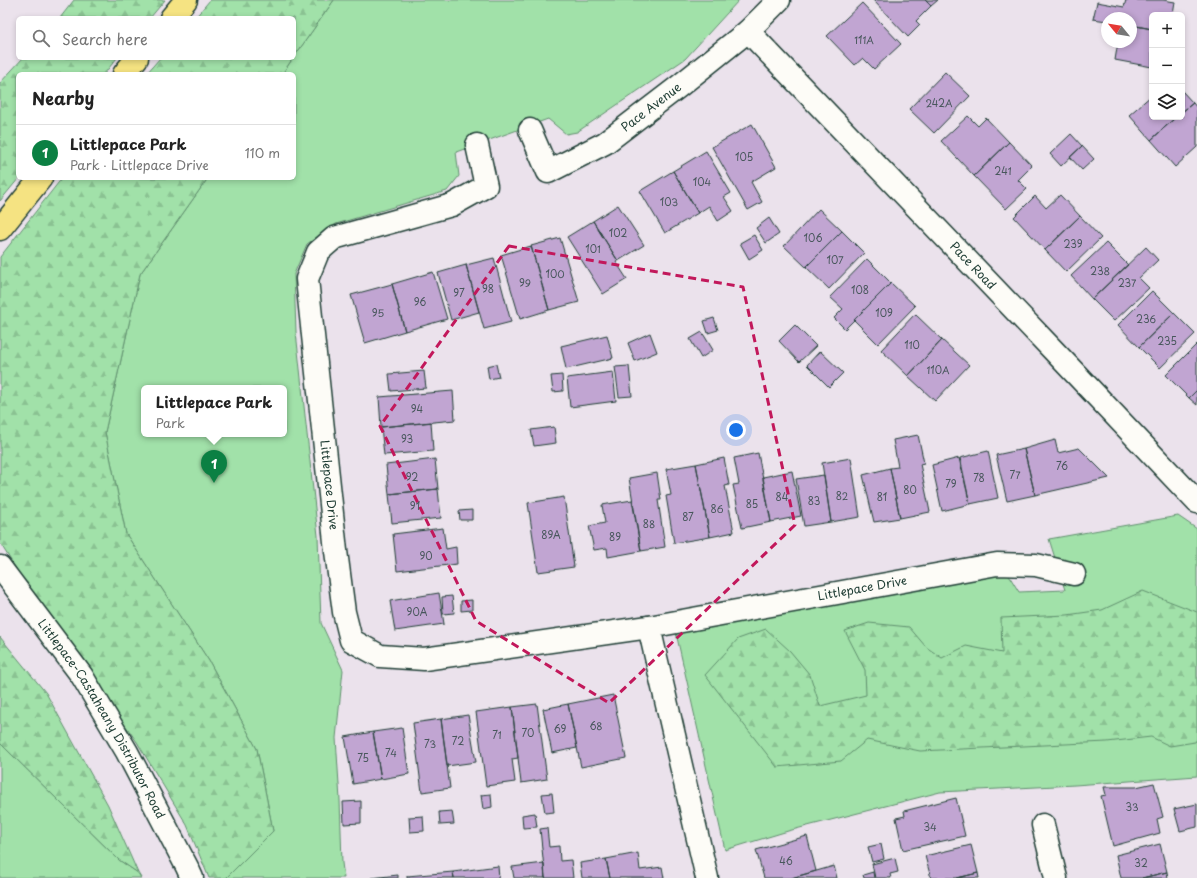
<!DOCTYPE html>
<html lang="en">
<head>
<meta charset="utf-8">
<style>
  :root { --surface:#fff; --page:#f2f2f2; --text:#222; --muted:#767676; --line:#e0e0e0; --accent:#0b8043 }
  body { margin:0; font-family:"Playpen Sans",sans-serif; background:var(--page); color:var(--text) }
  .controls { position:absolute; right:12px; top:12px; display:grid; overflow:hidden; border-radius:6px; box-shadow:0 2px 6px #0003 }
  .controls button { width:36px; height:36px; display:grid; place-items:center; padding:0; border:0; border-bottom:1px solid var(--line); background:var(--surface); color:var(--text); font:20px sans-serif }
  .compass { position:absolute; left:1101px; top:12px; width:36px; height:36px; border-radius:50%; background:var(--surface); box-shadow:0 2px 6px #0003; rotate:300deg }
  .you { position:absolute; left:736px; top:430px; width:14px; height:14px; margin:-10px; border:3px solid #fff; border-radius:50%; background:#1a73e8; box-shadow:0 0 0 6px #1a73e833 }
  .badge { display:grid; place-items:center; width:26px; height:26px; border-radius:50%; background:var(--accent); color:#fff; font-size:13px; font-weight:700 }
  .pin { position:absolute; translate:-50% -33px; filter:drop-shadow(0 1px 2px #0008) }
  .pin::after { content:''; position:absolute; top:21px; width:14px; height:12px; background:inherit; clip-path:polygon(0 0,100% 0,50% 100%) }
  .popup { position:absolute; left:141px; top:385px; width:146px; height:52px; box-sizing:border-box; display:grid; place-content:center; border-radius:6px; background:var(--surface); filter:drop-shadow(0 1px 3px #0005); font-size:13px; white-space:nowrap; color:var(--muted) }
  .popup b { font-size:15px; color:var(--text) }
  .popup::after { content:''; position:absolute; left:50%; top:100%; margin-left:-8px; border:8px solid transparent; border-top-color:var(--surface) }
  .list { margin:0; padding:0; list-style:none }
  h2 { display:flex; justify-content:space-between; align-items:center; height:52px; margin:0; padding:0 16px; font-size:17px }
  h2 small { font-size:13px; font-weight:400; color:var(--muted) }
  .list li { display:grid; grid-template-columns:26px 1fr auto; gap:12px; align-items:center; box-sizing:border-box; height:56px; padding:0 16px; border-top:1px solid var(--line) }
  .list b { display:block; font-size:15px; white-space:nowrap }
  .list p { margin:0; font-size:13px; white-space:nowrap; color:var(--muted) }
  .list em { font-size:13px; font-style:normal; color:var(--muted) }
  .icon { flex:none; width:22px; height:22px; fill:none; stroke:currentColor; stroke-width:2; stroke-linecap:round; stroke-linejoin:round }
  .map { position:relative; flex:none; width:1197px; height:878px; overflow:hidden }
  .search { position:absolute; background:var(--surface); box-shadow:0 2px 6px #0003; left:16px; top:16px; width:280px; height:44px; display:flex; align-items:center; gap:10px; box-sizing:border-box; padding:0 14px; border-radius:6px; color:var(--muted); font-size:15px }
  .panel { position:absolute; background:var(--surface); box-shadow:0 2px 6px #0003; left:16px; top:72px; width:280px; height:108px; border-radius:6px }
  .map>svg:first-child { display:block }
  .green { fill:#a1e1a9; stroke:#608f6e; fill-rule:evenodd }
  .forest { fill:url(#forest-firs); stroke:#608f6e }
  .building { fill:#c1a5d2; stroke:#1f3d34 }
  .lines { fill:none; stroke-linecap:round; stroke-linejoin:round }
  .street-casing { stroke:#1f3d34; stroke-width:25 }
  .secondary-casing { stroke:#1f3d34; stroke-width:25 }
  .highway-casing { stroke:#1f3d34; stroke-width:25 }
  .street { stroke:#fdfcf7; stroke-width:22 }
  .secondary { stroke:#fdfcf7; stroke-width:22 }
  .highway { stroke:#f5e382; stroke-width:22 }
  .marked { fill:none; stroke:#c2185b; stroke-width:3; stroke-dasharray:8 5; stroke-linejoin:round }
  .labels { text-anchor:middle; stroke-width:3; stroke-linejoin:round; paint-order:stroke }
  .number-label { font-size:10px; fill:#48575c }
  .street-label { font-size:12px; fill:#1f3d34; stroke:#fdfcf7 }
</style>
</head>
<body>
<div class="map">
<svg width="1197" height="878" viewBox="0 0 1197 878">
  <defs>
    <pattern id="forest-firs" width="22" height="20" patternUnits="userSpaceOnUse"><rect width="22" height="20" fill="#a1e1a9"/><path d="M5 1l3.5 6h-7zM16 11l3.5 6h-7z" fill="#8ac292"/></pattern>
  </defs>
  <rect width="100%" height="100%" fill="#ebe2ec"/>
  <filter id="ink" filterUnits="userSpaceOnUse"><feTurbulence type="fractalNoise" baseFrequency=".025" numOctaves="2"/><feDisplacementMap in="SourceGraphic" scale="8" xChannelSelector="R" yChannelSelector="G"/><feConvolveMatrix kernelMatrix="1 2 1 2 8 2 1 2 1" color-interpolation-filters="sRGB"/></filter>
  <g filter="url(#ink)">
    <path class="green" d="M334,0H739L685,59L577,132L566,134L548,119L456,152L459,176L447,191L336,224L307,244L294,274L296,332L318,536L321,623L343,670L336,738L340,800L342,863L344,878H226L273,831L257,749L209,661L126,534L105,432L140,274L208,178H294V74H282ZM144,388H284V434H144Z
      M1178,516L1197,529V776L1075,785L940,792L788,831L725,850L674,624L1008,574L1019,592L1065,590L1049,539Z
      M0,743L119,860L138,873L141,878H0Z"/>
    <path class="forest" d="M74,0H165L150,18H60Z
      M210,0H334L294,57V18H195Z
      M23,58H117L104,74H18L19,178L0,201V83Z
      M160,58H293L282,74H146Z
      M62,178H208L140,274L105,432L126,534L209,661L257,749L273,831L226,878H209L187,825L137,742L20,575L0,543V257Z
      M1143,591L1197,612V739L1195,742L1170,746L1151,737L1107,742L920,751L867,740L841,761L777,767L705,675L738,639L766,629L790,651L810,675L820,706L866,695L865,670L845,631L869,623L909,627L926,647L942,658L966,646L1002,653L1001,618L1067,615L1102,610Z
      M0,637L46,693L108,805L138,873L119,860L0,743Z"/>
    <path class="building" d="M873,0H925L931,6L916,21L920,25L908,37Z
      M925,0H938L931,6Z
      M1126,0H1163L1175,2L1173,15H1152V29L1131,25V18H1107V21L1093,19L1097,2L1124,7Z
      M862,3L901,44L874,69L863,58L855,65L827,36Z
      M1131,25L1152,29V67L1115,60L1118,42H1131Z
      M945,72L970,96L934,133L909,109Z
      M1182,91L1193,103L1182,112Z
      M1152,95V117H1176L1151,140L1129,115Z
      M1193,103L1197,108V147L1175,167L1151,140L1176,117H1182V112Z
      M968,116L978,126L986,118L1009,142L974,176L941,141Z
      M752,124L776,167L751,182L762,202L748,210L712,147Z
      M1071,134L1082,146L1061,166L1050,154Z
      M1009,142L1032,166L1018,180L1027,189L1006,209L974,176Z
      M1082,146L1094,159L1082,170L1070,157Z
      M706,151L731,193L724,197L733,211L718,221L709,206L698,213L673,171Z
      M673,171L698,213L665,233L640,191Z
      M1060,195L1080,216L1045,250L1014,217L1035,196L1046,208Z
      M618,205L644,245L618,261L593,221Z
      M819,209L842,231L806,267L784,246Z
      M1080,216L1101,238L1066,272L1045,250Z
      M769,218L779,234L766,243L756,228Z
      M593,221L618,261L616,262L627,279L603,294L567,237Z
      M842,231L864,253L829,289L806,267Z
      M754,235L763,250L749,259L740,243Z
      M560,238L579,302L549,310L531,246Z
      M1106,243L1128,265L1092,299L1071,276Z
      M531,246L549,310L520,319L501,255Z
      M1146,247L1158,260L1139,278L1149,288L1114,321L1092,299Z
      M494,258L511,322L484,329L466,265Z
      M867,259L891,283L845,329L834,318L843,309L830,297Z
      M466,265L479,312L451,320L438,273Z
      M433,272L447,319L405,331L392,284Z
      M891,283L915,306L878,344L854,320Z
      M392,284L405,331L365,343L351,295Z
      M1152,291L1174,313L1139,347L1118,325Z
      M1174,313L1195,334L1160,368L1139,347Z
      M915,314L942,340L908,376L881,350Z
      M714,318L718,330L708,333L704,321Z
      M795,325L816,346L799,362L779,341Z
      M702,332L713,350L701,358L690,339Z
      M650,333L657,352L635,361L628,343Z
      M607,335L613,358L566,369L561,346Z
      M942,340L969,365L935,401L908,376Z
      M1197,344V390L1189,398L1166,375Z
      M820,351L843,373L829,387L807,365Z
      M496,364L499,377L489,379L487,366Z
      M629,366L632,396L619,397L615,367Z
      M424,371L426,388L391,391L389,374Z
      M613,372L616,401L570,407L567,378Z
      M562,375L563,391L553,392L551,376Z
      M1197,390V405L1189,398Z
      M453,391L455,420L381,427L379,397Z
      M431,422L433,451L384,455L381,427Z
      M554,427L556,443L534,446L531,430Z
      M918,435L924,463L920,464L930,512L900,518L890,468L898,467L893,440Z
      M1055,440L1058,453L1079,448L1109,478L1035,495L1024,449Z
      M1024,449L1035,495L1007,501L996,455Z
      M988,451L998,498L970,504L960,458Z
      M758,453L771,522L742,528L733,485L739,484L734,458Z
      M724,458L729,485L725,486L734,532L710,537L696,464Z
      M851,458L860,517L831,522L822,463Z
      M959,458L970,504L942,511L932,465Z
      M435,459L438,489L389,494L386,465Z
      M696,464L710,537L674,543L666,496L671,495L666,469Z
      M890,468L900,518L874,522L863,475Z
      M792,471L801,516L771,522L763,477Z
      M657,473L661,500H658L665,547L641,551L629,478Z
      M824,475L831,522L804,526L796,479Z
      M438,489L441,518L392,523L389,494Z
      M564,497L574,567L538,572L528,503Z
      M632,500L641,551L608,557L607,548L594,550L589,526L605,523L602,505Z
      M472,510V520H460L459,511Z
      M443,528L446,549L456,547L457,564L397,571L393,534Z
      M439,593L444,624L395,631L390,601Z
      M452,596L454,613L443,614L442,597Z
      M472,600V610L461,611V601Z
      M613,695L626,758L581,767L568,704Z
      M537,704L547,779L521,783L512,707Z
      M568,704L577,748L552,753L543,709Z
      M512,707L518,758L512,759L515,782L486,786L476,712Z
      M468,715L476,762L447,766L441,719Z
      M441,719L450,788L422,792L413,723Z
      M402,728L409,774L381,779L373,732Z
      M373,732L381,779L353,784L345,737Z
      M1154,783L1163,817L1157,819L1160,833L1113,846L1101,796L1106,795L1104,787H1136Z
      M552,793L554,812L545,813L542,794Z
      M491,794L492,807L483,809L481,795Z
      M956,798L965,836L903,850L896,818L905,816L904,811Z
      M361,801V823L344,824L343,802Z
      M1197,804V827L1180,831L1174,809Z
      M452,811L454,824L440,825L439,812Z
      M535,813L537,827L523,828L522,815Z
      M423,816L424,831L410,832L409,817Z
      M547,828L549,847L559,846L560,861L571,860L573,878H545L540,829Z
      M807,836L816,871L791,878H764L756,850Z
      M881,844L884,859L872,862L868,847Z
      M1160,844L1167,872L1142,878H1121L1116,855Z
      M971,845L978,873L957,878H931L925,856Z
      M638,853L640,870L662,867L664,878H610L606,859Z
      M895,858L898,872L890,874L891,878H875L872,864Z
      M606,859L610,878H582L580,863Z
      M544,863L545,878H514L512,867Z
      M498,866L499,878H454L453,872Z
      M834,866L837,878H792Z
      M453,872L454,878H407V876Z
      M873,872L874,878H864L863,875Z
      M1167,872L1168,878H1142Z
      M978,873L979,878H957Z
      M398,875V878H371Z"/>
    <g class="lines">
      <g class="street-casing">
        <g id="street">
          <path id="s1" d="M748,31L1054,351L1197,502"/>
          <path id="s2" d="M530,130L548,172L605,143L678,87L748,31L779,0"/>
          <path id="s3" d="M477,145L486,186L452,205L334,238L318,252L307,279L336,551L344,612L351,640L380,656L424,659L649,627L997,564L1036,565L1074,574"/>
          <path d="M649,627L707,878"/>
          <path d="M1043,825L1056,878"/>
        </g>
      </g>
      <g class="secondary-casing">
        <g id="secondary">
          <path id="s4" d="M0,567L82,676L127,752L187,867L192,878"/>
        </g>
      </g>
      <g class="highway-casing">
        <path id="highway" d="M171,18L186,0
          M124,74L137,58
          M0,229L41,178"/>
      </g>
      <use href="#street" class="street"/>
      <use href="#secondary" class="secondary"/>
      <use href="#highway" class="highway"/>
    </g>
  </g>
  <path class="marked" d="M509,246L743,287L795,525L609,703L476,621L380,426Z"/>
  <g class="labels">
    <g class="number-label">
      <text x="864" y="44">111A</text>
      <text x="939" y="107">242A</text>
      <text x="744" y="161">105</text>
      <text x="1003" y="175">241</text>
      <text x="702" y="186">104</text>
      <text x="669" y="206">103</text>
      <text x="618" y="237">102</text>
      <text x="813" y="242">106</text>
      <text x="1073" y="248">239</text>
      <text x="593" y="253">101</text>
      <text x="835" y="264">107</text>
      <text x="1100" y="275">238</text>
      <text x="555" y="278">100</text>
      <text x="525" y="287">99</text>
      <text x="1127" y="287">237</text>
      <text x="488" y="293">98</text>
      <text x="860" y="294">108</text>
      <text x="459" y="297">97</text>
      <text x="420" y="306">96</text>
      <text x="378" y="317">95</text>
      <text x="884" y="317">109</text>
      <text x="1146" y="323">236</text>
      <text x="1167" y="345">235</text>
      <text x="912" y="349">110</text>
      <text x="938" y="374">110A</text>
      <text x="417" y="413">94</text>
      <text x="407" y="443">93</text>
      <text x="1062" y="470">76</text>
      <text x="1015" y="479">77</text>
      <text x="412" y="481">92</text>
      <text x="979" y="482">78</text>
      <text x="951" y="488">79</text>
      <text x="910" y="494">80</text>
      <text x="842" y="500">82</text>
      <text x="782" y="501">84</text>
      <text x="882" y="501">81</text>
      <text x="814" y="505">83</text>
      <text x="752" y="508">85</text>
      <text x="415" y="510">91</text>
      <text x="717" y="513">86</text>
      <text x="688" y="521">87</text>
      <text x="649" y="528">88</text>
      <text x="551" y="539">89A</text>
      <text x="615" y="541">89</text>
      <text x="426" y="560">90</text>
      <text x="417" y="616">90A</text>
      <text x="596" y="730">68</text>
      <text x="560" y="733">69</text>
      <text x="528" y="737">70</text>
      <text x="497" y="739">71</text>
      <text x="458" y="745">72</text>
      <text x="430" y="748">73</text>
      <text x="391" y="757">74</text>
      <text x="363" y="762">75</text>
      <text x="1132" y="811">33</text>
      <text x="930" y="831">34</text>
      <text x="786" y="865">46</text>
      <text x="1141" y="867">32</text>
    </g>
    <g class="street-label">
      <text dy="4" stroke="none"><textPath href="#s2" startOffset="168">Pace Avenue</textPath></text>
      <text dy="4" stroke="none"><textPath href="#s1" startOffset="325">Pace Road</textPath></text>
      <text dy="4" stroke="none"><textPath href="#s3" startOffset="461">Littlepace Drive</textPath></text>
      <text dy="4" stroke="none"><textPath href="#s3" startOffset="1139">Littlepace Drive</textPath></text>
      <text dy="4" stroke="none"><textPath href="#s4" startOffset="183">Littlepace-Castaheany Distributor Road</textPath></text>
    </g>
  </g>
</svg>
<div class="controls">
<button>+</button>
<button>−</button>
<button><svg class="icon" aria-label="layers" viewBox="0 0 24 24"><path d="M12 4l9 5-9 5-9-5zM3 14l9 5 9-5"/></svg></button>
</div>
<svg class="compass" viewBox="-18 -18 36 36"><path d="M0-13l5 13h-10z" fill="#e53935"/><path d="M0 13l5-13h-10z" fill="#767676"/></svg>
<div class="you"></div>
<div class="pin badge" style="left:214px;top:483px">1</div>
<div class="popup"><b>Littlepace Park</b>Park</div>
<div class="search"><svg class="icon" aria-label="search" viewBox="0 0 24 24"><circle cx="10" cy="10" r="6"/><path d="M15 15l6 6"/></svg>Search here</div>
<section class="panel">
<h2>Nearby<small></small></h2>
<ul class="list">
<li><span class="badge">1</span><div><b>Littlepace Park</b><p>Park · Littlepace Drive</p></div><em>110 m</em></li>
</ul>
</section>
</div>
</body>
</html>
